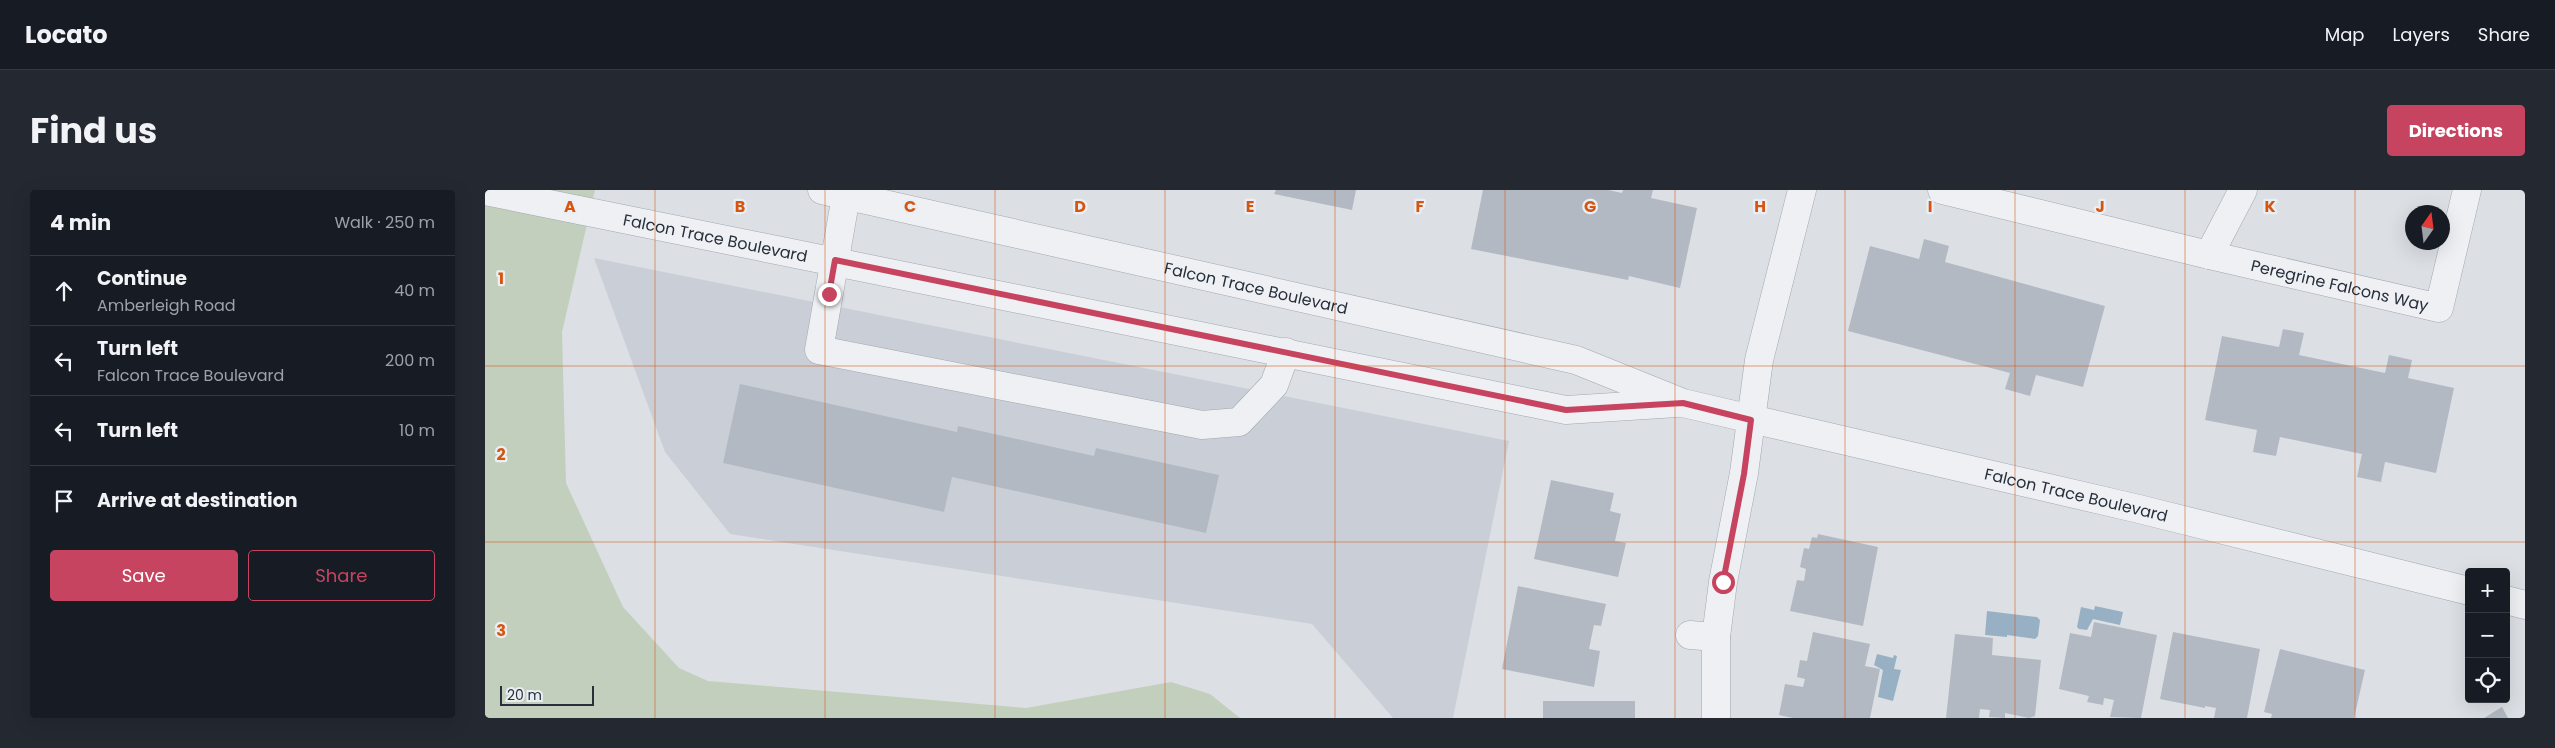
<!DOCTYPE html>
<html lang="en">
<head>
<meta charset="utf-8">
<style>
  :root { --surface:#171b24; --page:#242831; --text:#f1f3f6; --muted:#9ea1a6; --line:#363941; --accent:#c74460 }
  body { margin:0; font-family:Poppins,sans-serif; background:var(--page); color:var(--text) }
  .controls { position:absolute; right:15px; bottom:15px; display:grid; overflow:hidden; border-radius:5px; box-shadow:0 5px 20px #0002 }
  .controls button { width:45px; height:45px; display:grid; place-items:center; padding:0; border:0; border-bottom:1px solid var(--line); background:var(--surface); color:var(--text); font:25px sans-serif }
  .compass { position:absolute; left:1920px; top:15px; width:45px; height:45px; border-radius:50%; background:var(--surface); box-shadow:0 5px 20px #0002; rotate:14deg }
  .scale { position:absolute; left:15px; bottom:12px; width:94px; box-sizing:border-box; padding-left:5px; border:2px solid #262f3b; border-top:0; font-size:14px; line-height:18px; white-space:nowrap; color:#262f3b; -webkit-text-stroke:4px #ebeff3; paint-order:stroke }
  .stop { position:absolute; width:15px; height:15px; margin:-11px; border:4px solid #c74460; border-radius:50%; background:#fff }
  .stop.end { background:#c74460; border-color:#fff; box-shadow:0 1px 5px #0008 }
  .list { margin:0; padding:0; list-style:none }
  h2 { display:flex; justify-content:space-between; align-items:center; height:65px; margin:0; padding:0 20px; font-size:21px }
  h2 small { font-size:16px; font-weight:400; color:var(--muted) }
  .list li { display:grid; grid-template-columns:32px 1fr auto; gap:15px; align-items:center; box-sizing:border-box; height:70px; padding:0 20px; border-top:1px solid var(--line) }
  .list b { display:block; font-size:19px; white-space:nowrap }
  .list p { margin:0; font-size:16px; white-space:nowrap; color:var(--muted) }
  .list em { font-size:16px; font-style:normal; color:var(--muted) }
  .actions { display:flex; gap:10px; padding:15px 20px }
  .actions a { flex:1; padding:11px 0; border:1px solid var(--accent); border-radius:5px; text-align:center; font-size:18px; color:var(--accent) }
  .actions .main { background:var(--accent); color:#fff }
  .icon { flex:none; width:28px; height:28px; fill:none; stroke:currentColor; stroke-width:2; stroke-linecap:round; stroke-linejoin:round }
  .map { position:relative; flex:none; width:2040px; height:528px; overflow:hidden; border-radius:5px }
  header { display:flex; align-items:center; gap:30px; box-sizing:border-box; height:70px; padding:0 25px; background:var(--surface); border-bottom:1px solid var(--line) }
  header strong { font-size:24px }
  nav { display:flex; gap:28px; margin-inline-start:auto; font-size:18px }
  .intro { display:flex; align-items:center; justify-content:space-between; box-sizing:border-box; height:120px; padding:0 30px }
  h1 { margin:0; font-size:35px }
  .button { padding:12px 22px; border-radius:5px; background:var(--accent); color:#fff; font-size:18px; font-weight:700 }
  main { display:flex; gap:30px; padding:0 30px }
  aside { flex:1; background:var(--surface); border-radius:5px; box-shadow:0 5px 20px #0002 }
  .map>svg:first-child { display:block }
  .built { fill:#cacfd7 }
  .green { fill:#c3cfbd }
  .water { fill:#98b0c4 }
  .building { fill:#b3b9c2 }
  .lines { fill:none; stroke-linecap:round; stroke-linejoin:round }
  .minor-casing { stroke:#a2a7af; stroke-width:29 }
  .minor { stroke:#eef0f4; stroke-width:28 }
  .route { stroke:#c74460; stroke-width:6 }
  .grid { fill:none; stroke:#d55511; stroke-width:1; stroke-opacity:0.55 }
  .labels { text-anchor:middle; stroke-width:4.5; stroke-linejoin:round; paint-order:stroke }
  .street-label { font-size:16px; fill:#262f3b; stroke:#ebeff3 }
  .grid-label { font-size:16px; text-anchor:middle; font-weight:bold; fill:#d55511; stroke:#ebeff3; stroke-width:4.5; stroke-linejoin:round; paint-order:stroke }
</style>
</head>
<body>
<header>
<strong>Locato</strong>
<nav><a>Map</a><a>Layers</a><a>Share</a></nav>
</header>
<div class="intro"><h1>Find us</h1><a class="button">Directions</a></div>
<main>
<aside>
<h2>4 min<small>Walk · 250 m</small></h2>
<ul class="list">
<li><svg class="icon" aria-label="ahead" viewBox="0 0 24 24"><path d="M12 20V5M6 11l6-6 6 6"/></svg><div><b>Continue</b><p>Amberleigh Road</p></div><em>40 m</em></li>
<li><svg class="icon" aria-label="left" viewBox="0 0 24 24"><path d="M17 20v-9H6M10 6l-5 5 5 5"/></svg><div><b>Turn left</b><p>Falcon Trace Boulevard</p></div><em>200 m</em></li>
<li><svg class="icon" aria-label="left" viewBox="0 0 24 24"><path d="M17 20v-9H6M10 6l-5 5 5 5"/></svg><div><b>Turn left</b></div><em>10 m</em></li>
<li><svg class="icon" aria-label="arrive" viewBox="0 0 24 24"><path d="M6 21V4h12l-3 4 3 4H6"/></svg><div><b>Arrive at destination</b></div></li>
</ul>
<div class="actions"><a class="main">Save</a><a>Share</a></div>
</aside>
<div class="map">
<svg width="2040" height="528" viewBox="0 0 2040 528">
  <rect width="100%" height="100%" fill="#dce0e5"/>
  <path class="built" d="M109,68L1024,251L968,528H908L827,434L245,344L180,262Z"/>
  <path class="green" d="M0,0H110L77,142L81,293L138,417L194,478L223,491L541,518L686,492L725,504L755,528H0Z"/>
  <path class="water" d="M1610,416L1638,422L1635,435L1608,429L1602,440L1594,439L1592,437L1596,417L1609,420Z
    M1502,421L1552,427L1555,430L1553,446L1550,449L1522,445V447L1500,445Z
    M1392,464L1408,468L1409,465L1412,466L1409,479L1416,480L1408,511L1393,507L1398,480L1389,475Z"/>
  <path class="building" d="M791,0H871L867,20L789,4Z
    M998,0H1123L1137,3L1138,0H1168L1166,8L1212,18L1195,98L1144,86L1143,90L986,59Z
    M1439,49L1464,56L1460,72L1620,116L1598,197L1551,185L1545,206L1520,199L1525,183L1363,141L1385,56L1434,69Z
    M1798,139L1819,143L1814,165L1900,183L1904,165L1927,170L1923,188L1969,198L1951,283L1900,272L1896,292L1872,287L1877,264L1795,247L1791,266L1768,262L1772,240L1720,230L1737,146L1794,157Z
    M255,194L472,242L473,236L609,266L611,258L734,285L721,343L467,287L459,322L238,273Z
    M1066,290L1129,303L1125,321L1136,324L1130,351L1141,353L1133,387L1049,369Z
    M1333,344L1393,357L1378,436L1305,421L1312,390L1319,391L1321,379L1315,377L1319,358L1324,359L1327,347L1332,348Z
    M1033,396L1121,414L1116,436L1109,435L1104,459L1115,461L1109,497L1017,479Z
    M1609,432L1672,445L1656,528L1625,527L1629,510L1619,508L1618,515L1602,512L1604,506L1574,499L1585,443L1606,447Z
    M1328,442L1385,454L1380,476L1395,479L1385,528H1308L1294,525L1300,494L1318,497L1320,489L1312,487L1315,470L1322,471Z
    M1688,442L1775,459L1762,528H1729L1731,518L1720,516V518L1675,509Z
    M1470,444L1508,448L1507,465L1556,470L1550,526L1544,528L1520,523V528L1504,527L1505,520L1495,519L1494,528H1461Z
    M1795,459L1880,480L1869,528H1786L1787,524L1779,522Z
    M1058,511H1150V528H1058Z
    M2017,517L2023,528H1999Z"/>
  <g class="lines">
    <g class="minor-casing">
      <g id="minor">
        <path id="s1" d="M337,0L1091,170L1198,213L1654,319L1984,401"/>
        <path id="s2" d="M1457,0L1724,65L1954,118L1982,0"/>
        <path id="s3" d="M0,1L1081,220L1192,213"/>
        <path d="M361,6L334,160L717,235L754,232L789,195L801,162"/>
        <path d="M1724,65L1758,0"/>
        <path d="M2021,410L2040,415"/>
        <path d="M1205,445L1231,447"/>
        <path d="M1231,528V447L1238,392L1259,283L1274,170L1317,0"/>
      </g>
    </g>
    <use href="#minor" class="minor"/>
  </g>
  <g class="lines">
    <path class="route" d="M344,104L350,70L1081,220L1198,213L1266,230L1259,284L1238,392"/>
  </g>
  <path class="grid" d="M170,0V528M340,0V528M510,0V528M680,0V528M850,0V528M1020,0V528M1190,0V528M1360,0V528M1530,0V528M1700,0V528M1870,0V528M0,176H2040M0,352H2040"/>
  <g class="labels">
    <g class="street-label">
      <text dy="6" stroke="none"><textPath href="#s3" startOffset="235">Falcon Trace Boulevard</textPath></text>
      <text dy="6" stroke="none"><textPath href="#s2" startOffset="409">Peregrine Falcons Way</textPath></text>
      <text dy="6" stroke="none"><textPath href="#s1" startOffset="445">Falcon Trace Boulevard</textPath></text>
      <text dy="6" stroke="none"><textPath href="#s1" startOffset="1292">Falcon Trace Boulevard</textPath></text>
    </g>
  </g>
  <g class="grid-label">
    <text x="85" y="22">A</text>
    <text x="255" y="22">B</text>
    <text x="425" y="22">C</text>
    <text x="595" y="22">D</text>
    <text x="765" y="22">E</text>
    <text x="935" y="22">F</text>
    <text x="1105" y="22">G</text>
    <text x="1275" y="22">H</text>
    <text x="1445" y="22">I</text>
    <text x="1615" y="22">J</text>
    <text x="1785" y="22">K</text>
    <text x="16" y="94">1</text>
    <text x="16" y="270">2</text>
    <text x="16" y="446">3</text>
  </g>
</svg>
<div class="controls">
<button>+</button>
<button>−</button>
<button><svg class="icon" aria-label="locate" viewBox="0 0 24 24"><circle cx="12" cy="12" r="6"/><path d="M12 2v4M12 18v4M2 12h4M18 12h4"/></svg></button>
</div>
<svg class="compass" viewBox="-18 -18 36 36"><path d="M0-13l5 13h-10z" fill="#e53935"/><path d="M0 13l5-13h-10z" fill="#9ea1a6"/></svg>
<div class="scale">20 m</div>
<div class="stop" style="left:1238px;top:392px"></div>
<div class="stop end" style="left:344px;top:104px"></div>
</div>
</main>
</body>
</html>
